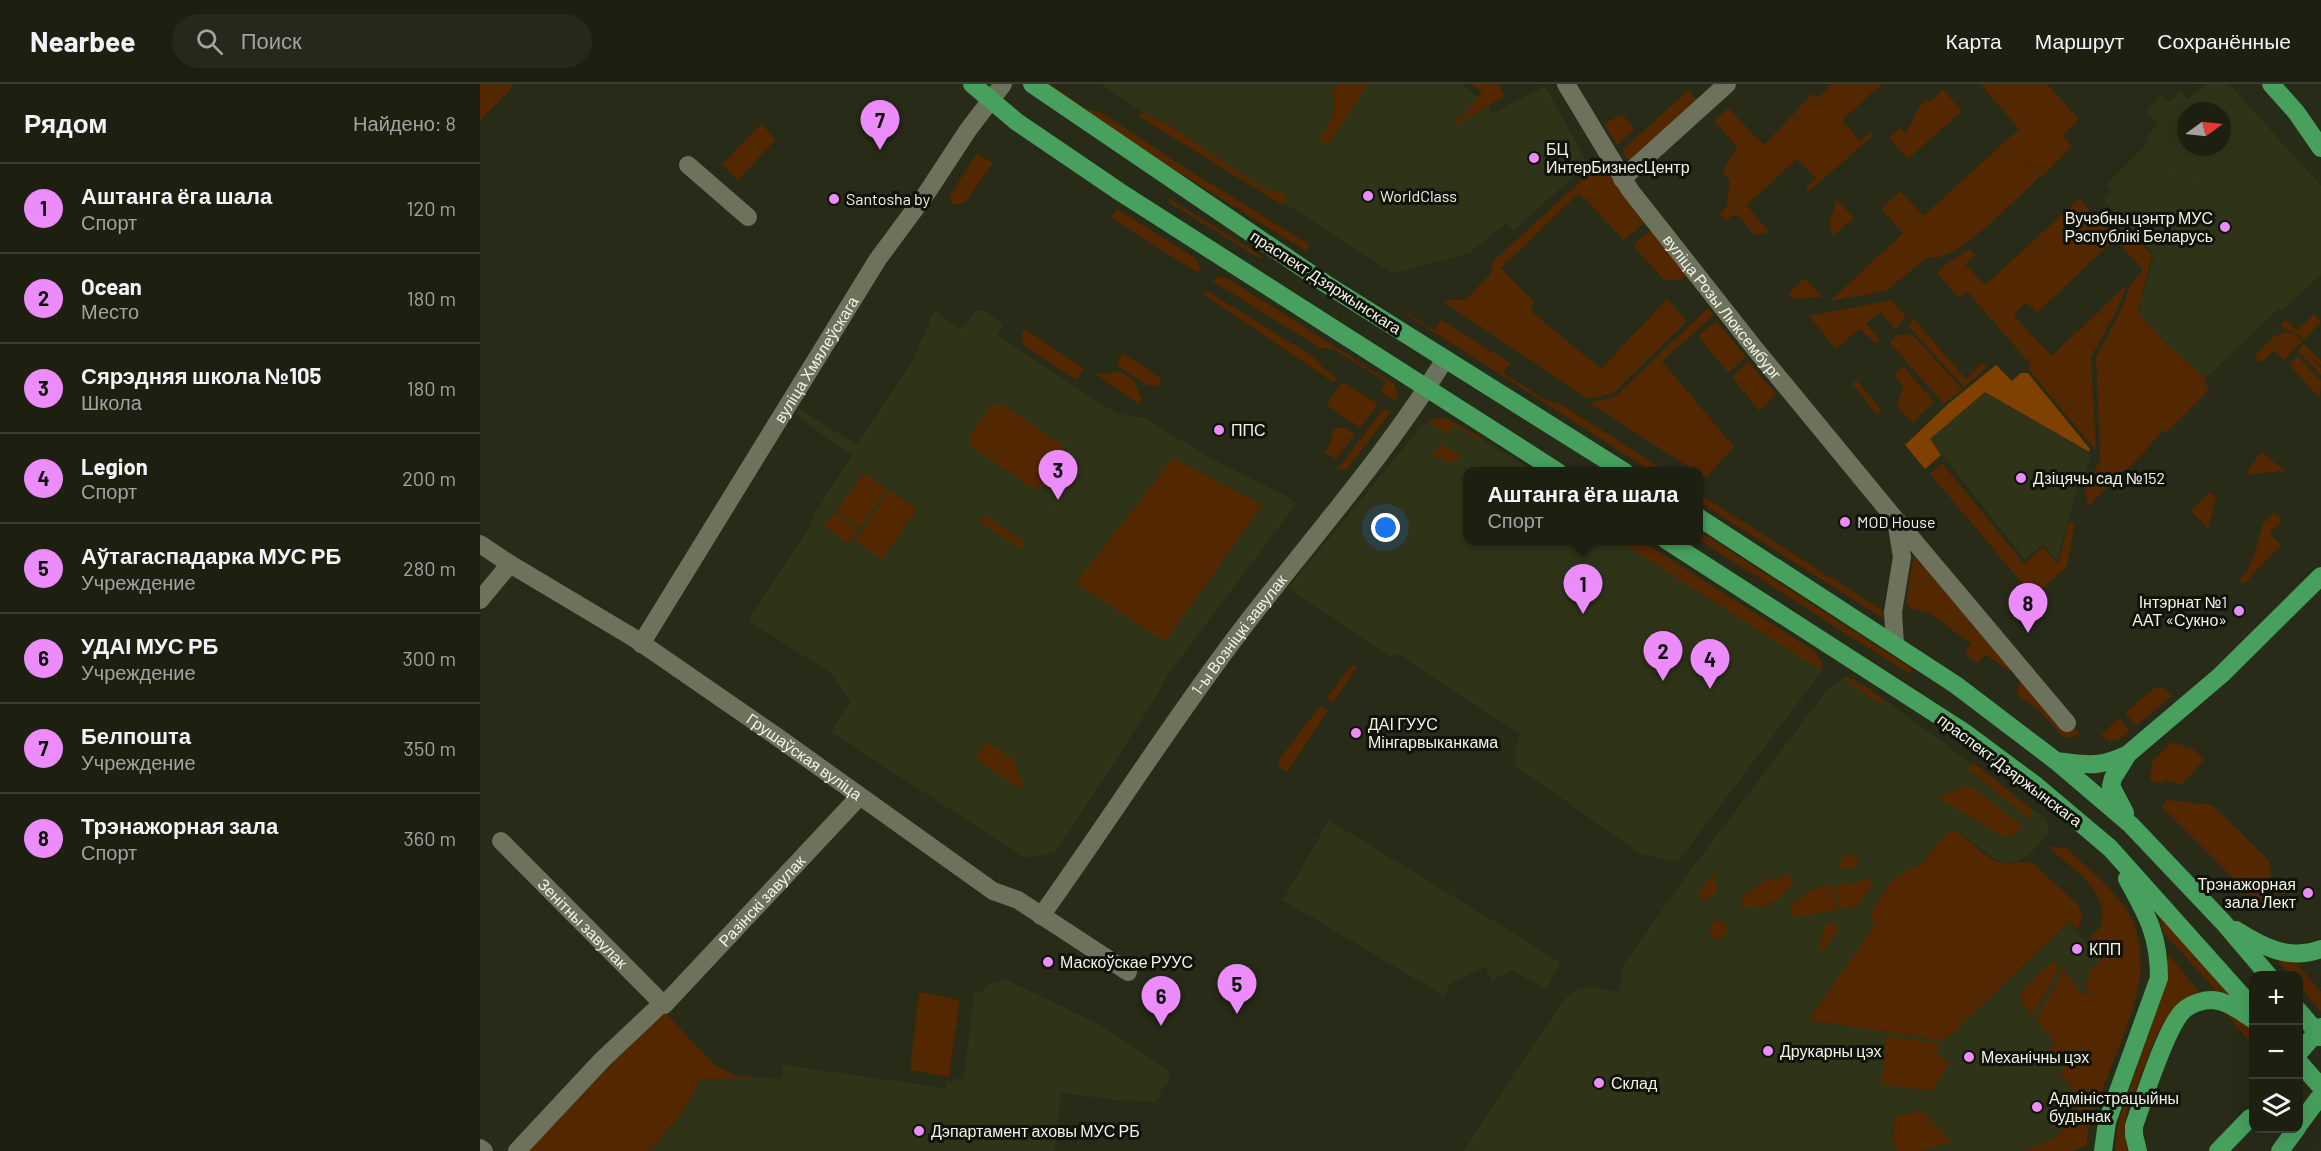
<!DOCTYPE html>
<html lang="ru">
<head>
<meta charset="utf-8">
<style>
  :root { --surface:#1d2011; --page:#25281a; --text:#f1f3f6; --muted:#a0a39f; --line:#3b3e31; --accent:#ec8cfa }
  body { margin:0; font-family:Barlow,sans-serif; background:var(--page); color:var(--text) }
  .controls { position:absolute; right:18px; bottom:18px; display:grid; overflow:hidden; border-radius:12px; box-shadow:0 6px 24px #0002 }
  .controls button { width:54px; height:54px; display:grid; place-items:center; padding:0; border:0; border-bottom:2px solid var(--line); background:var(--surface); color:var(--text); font:30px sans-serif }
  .compass { position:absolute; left:1697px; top:18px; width:54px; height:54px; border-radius:50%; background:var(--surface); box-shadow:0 6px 24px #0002; rotate:75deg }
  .you { position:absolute; left:906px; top:444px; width:21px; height:21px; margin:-15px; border:4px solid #fff; border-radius:50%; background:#1a73e8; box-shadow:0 0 0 9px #1a73e833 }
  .badge { display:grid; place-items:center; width:39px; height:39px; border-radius:50%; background:var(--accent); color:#111; font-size:20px; font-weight:700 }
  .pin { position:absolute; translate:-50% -50px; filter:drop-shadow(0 2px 3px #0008) }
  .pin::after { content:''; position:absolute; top:32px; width:21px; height:18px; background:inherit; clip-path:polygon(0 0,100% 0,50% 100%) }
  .popup { position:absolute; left:983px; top:383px; width:240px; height:78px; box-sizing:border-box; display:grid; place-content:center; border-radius:12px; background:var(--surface); filter:drop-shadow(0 2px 4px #0005); font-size:20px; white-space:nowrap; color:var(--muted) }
  .popup b { font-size:22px; color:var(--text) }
  .popup::after { content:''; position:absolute; left:50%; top:100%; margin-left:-12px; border:12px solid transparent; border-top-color:var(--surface) }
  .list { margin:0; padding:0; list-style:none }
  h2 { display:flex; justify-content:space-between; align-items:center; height:78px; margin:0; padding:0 24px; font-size:26px }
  h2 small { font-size:20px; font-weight:400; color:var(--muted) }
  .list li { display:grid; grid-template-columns:39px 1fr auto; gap:18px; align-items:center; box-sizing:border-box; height:90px; padding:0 24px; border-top:2px solid var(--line) }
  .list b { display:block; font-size:22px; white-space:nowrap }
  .list p { margin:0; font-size:20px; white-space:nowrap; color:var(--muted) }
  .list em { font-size:20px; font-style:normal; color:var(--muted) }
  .icon { flex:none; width:33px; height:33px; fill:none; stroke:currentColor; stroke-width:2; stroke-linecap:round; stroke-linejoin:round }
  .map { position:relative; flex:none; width:1841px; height:1067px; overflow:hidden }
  header { display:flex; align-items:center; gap:36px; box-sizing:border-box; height:84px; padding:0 30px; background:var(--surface); border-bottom:2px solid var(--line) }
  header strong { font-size:28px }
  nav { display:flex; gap:33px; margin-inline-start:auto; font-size:21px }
  .search { width:420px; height:54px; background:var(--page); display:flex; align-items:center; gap:15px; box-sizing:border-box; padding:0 21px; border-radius:33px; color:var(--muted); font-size:22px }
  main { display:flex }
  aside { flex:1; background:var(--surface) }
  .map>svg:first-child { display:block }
  .built { fill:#2f3419; fill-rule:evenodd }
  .green { fill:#532700 }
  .forest { fill:#804000 }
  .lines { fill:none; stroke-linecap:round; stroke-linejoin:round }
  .minor { stroke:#6c725b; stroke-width:18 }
  .major { stroke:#47a05e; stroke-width:18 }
  .poi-dot { fill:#ec8cfa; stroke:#11130a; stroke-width:2 }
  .labels { text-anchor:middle; stroke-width:6; stroke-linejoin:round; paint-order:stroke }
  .poi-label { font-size:16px; fill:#f0f3e6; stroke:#11130a; text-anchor:start }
  .street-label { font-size:16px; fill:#f0f3e6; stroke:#11130a }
</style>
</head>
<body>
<header>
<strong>Nearbee</strong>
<div class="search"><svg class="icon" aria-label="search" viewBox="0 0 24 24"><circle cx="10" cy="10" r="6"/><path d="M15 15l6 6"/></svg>Поиск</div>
<nav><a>Карта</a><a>Маршрут</a><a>Сохранённые</a></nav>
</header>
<main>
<aside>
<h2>Рядом<small>Найдено: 8</small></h2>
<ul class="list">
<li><span class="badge">1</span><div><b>Аштанга ёга шала</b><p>Спорт</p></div><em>120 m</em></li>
<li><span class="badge">2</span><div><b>Ocean</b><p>Место</p></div><em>180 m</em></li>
<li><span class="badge">3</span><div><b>Сярэдняя школа №105</b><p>Школа</p></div><em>180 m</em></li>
<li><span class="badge">4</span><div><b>Legion</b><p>Спорт</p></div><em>200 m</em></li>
<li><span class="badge">5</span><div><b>Аўтагаспадарка МУС РБ</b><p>Учреждение</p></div><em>280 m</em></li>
<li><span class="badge">6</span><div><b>УДАІ МУС РБ</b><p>Учреждение</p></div><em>300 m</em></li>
<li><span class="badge">7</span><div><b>Белпошта</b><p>Учреждение</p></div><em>350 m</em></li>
<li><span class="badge">8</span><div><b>Трэнажорная зала</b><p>Спорт</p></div><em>360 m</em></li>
</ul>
</aside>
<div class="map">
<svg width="1841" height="1067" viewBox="0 0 1841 1067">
  <rect width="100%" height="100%" fill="#272b17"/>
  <path class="built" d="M620,0H983L1014,29L1065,2L1108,80L1034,146L1026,139L990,169L913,189Z
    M1727,0H1749L1841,102V191L1801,227L1798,225L1726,294L1687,261L1658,227L1674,171L1624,116L1632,108L1626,101L1670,57L1666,53L1678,40L1666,27L1682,11L1689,18L1701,7L1708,15ZM1706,27H1742V63H1706Z
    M455,226L480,246L496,227L503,226L524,241L517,250L520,253L637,330L664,334L734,376L807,412L816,420L688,591L668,626L576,768L545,774L351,648L371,618L353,591L268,536L330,442L333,432L372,371L315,331L317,327L319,324L377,361L431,279Z
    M1505,308L1609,369L1611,372L1595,412L1577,478L1563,460L1545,476L1450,355Z
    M966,334L1054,387L988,388V456L1162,457L1333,566L1341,577L1342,587L1200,775L1188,777L1159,769L1036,682L1035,665L1040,650L917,569L912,574L808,504L941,343L954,335Z
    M1364,593L1375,595L1404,615L1566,735L1569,749L1550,770L1537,778L1526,779L1515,775L1477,747L1465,751L1396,840L1328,936L1464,957L1589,838L1643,901L1638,926L1589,1042L1575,1055L1544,1067H984L1034,989L1088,911L1098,905L1108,903L1140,908L1142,883L1204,795L1346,607Z
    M849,736L1080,878L1066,906L1032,886L1012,896L1005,883L970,900L964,912L803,816Z
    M525,895L616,939L684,983L690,989L687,1001L680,1007L681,1010L675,1018L636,1016L581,1009L575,1067H170L204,1026L219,996L279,993L301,995L303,981L466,1004L467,998L472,999L473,995L484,996L494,910L503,907L507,901Z"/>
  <path class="green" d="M0,0H35L0,37Z
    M567,0H571L606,25L622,29L702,82L830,161L826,167L669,70Z
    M859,0H885L887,2L848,61L839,56C852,36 857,30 852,6Z
    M990,0H1018L1025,12L976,41L975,37L985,30L1002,8Z
    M1352,0H1402L1362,36L1380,57L1391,48L1394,51L1328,108L1325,105L1336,94L1317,75L1267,121L1289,148L1275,151L1256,130L1246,136L1239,130L1246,124L1250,97L1242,89L1257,63L1234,37L1248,24L1284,61L1333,9L1338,14Z
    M1500,0H1567L1599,35L1583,51L1592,62L1562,93L1542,72L1560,92C1540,110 1473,183 1448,173L1406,207L1350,217L1423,149L1401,125L1420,107L1443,132L1539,45Z
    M1208,6L1219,19L1149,78L1142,67Z
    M1463,6L1482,27L1428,75L1409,54L1420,44L1426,50L1438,24L1446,15L1449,18Z
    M661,28L686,39L786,106L804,109L806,120L802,121L660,33L659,31Z
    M1142,30L1155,45L1137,61L1124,40Z
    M281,40L296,55L258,96L242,81Z
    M497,69L513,79L486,118L472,121L469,113Z
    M1131,82L1168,136L1144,156L1099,109L1021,184L1054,218L1051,227L1121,285L1187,215L1207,237L1133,309L1108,315L962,217L986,215L1010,190L1013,177L1108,91Z
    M690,115L782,172L780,175L688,118Z
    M1599,115L1631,150L1632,158L1557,229L1546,218L1533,231L1572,272L1647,200L1638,224L1611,273L1616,367L1548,285L1551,281L1487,207L1479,214L1457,189L1465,181L1490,165L1495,171L1485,180L1505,201Z
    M1357,116L1374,134L1353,152L1349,139Z
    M637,125L715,174L720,184L718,189L631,134Z
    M1173,143L1211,189L1200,196H1184L1155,164V159Z
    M1652,149L1672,171L1658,228L1687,261L1726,294L1724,299L1730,305L1688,347L1682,348L1651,382L1644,386L1608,423L1605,406L1620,376L1616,274L1641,226L1650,202L1663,186L1640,160Z
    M740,192L747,194L914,300L918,310L915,317L901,308L906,298L855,266L840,264L732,197Z
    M1325,194L1343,213L1312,215L1308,210Z
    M726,206L835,274L844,285L857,294L854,299L723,210Z
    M1412,216L1426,233L1415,245L1400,228L1386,239L1400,257L1397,260L1379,245L1356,265L1329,232Z
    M1228,224L1234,231L1182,277L1254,363L1226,394L1109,319L1135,313Z
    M929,230L954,246L961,236L1030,279L1023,289L1064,315L1082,321L1186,387H1171L927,231Z
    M1834,230L1841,238L1824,256C1816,247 1807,248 1801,241L1806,236L1817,246Z
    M1434,235L1486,295L1503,278L1507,283L1484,303L1428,242Z
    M1237,237L1266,273L1248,289L1218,252Z
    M545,245L604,285L596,296L544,262L541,252Z
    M1805,248L1816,250L1822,257L1804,276L1794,266L1781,279L1774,273L1794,252Z
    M1432,250L1482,305L1464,320L1409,258L1417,251Z
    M1824,260L1841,277V282L1829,271L1841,284V291L1818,268Z
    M643,269L682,295L678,301L667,302L636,280Z
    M1817,272L1841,297L1840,314L1809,281Z
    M1268,277L1296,310L1279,327L1252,293Z
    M1423,282L1454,318L1432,339L1417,321L1423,303L1414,290Z
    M642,288L654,297L662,315L659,320L615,290Z
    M1376,296L1402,326L1397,330L1371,299Z
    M863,298L898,320L880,344L846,321Z
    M521,320L581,360L584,371L562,403L552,404L493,364L489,352L511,322Z
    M904,324L911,328L867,385L857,386Z
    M966,334L1002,354L1000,357L974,341L968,350L949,338L954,335Z
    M865,343L875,350L856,375L844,368L852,357L851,351L854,345Z
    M961,360L983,374L967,379L959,374L952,373Z
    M1781,368L1805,387L1765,391Z
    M693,374L782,421L685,558L596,499Z
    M1462,379L1544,480L1563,463L1578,480L1589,438L1595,439L1587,483L1553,512L1450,390Z
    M384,389L406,405L380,444L356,428Z
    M409,406L437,425L402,476L375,457Z
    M1730,408L1736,413L1728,445L1711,427Z
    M1218,409L1405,528L1404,535L1219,418Z
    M1794,428L1802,436L1789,449L1801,461L1763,501L1759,496L1767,487L1775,469L1783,439Z
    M354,429L378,446L368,460L344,442Z
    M504,431L546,459L542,465L499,437Z
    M1218,446L1432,585L1429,590L1221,457L1219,455Z
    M1139,457H1162L1333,566L1341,577L1342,587Z
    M1434,472L1531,585L1530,588L1505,570L1498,579L1484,570L1491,560L1450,529L1430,524L1426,517Z
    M874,581L877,583L853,619L846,614L870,583Z
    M1368,593L1404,615L1401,620L1362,594Z
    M1541,597L1583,647L1593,642L1599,650L1590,654L1582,652L1557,624L1540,613L1536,607Z
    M1683,603L1692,612L1656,642L1645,629L1674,604Z
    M840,622L848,627L807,688L801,685L798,677Z
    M1639,634L1650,647L1640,655L1628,657L1621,651Z
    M1693,657L1697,661L1700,659L1706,665L1710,662L1724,676L1701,701L1684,696L1682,699L1673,698L1670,694L1672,677Z
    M505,660H510L533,675L543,703L539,704L499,678L496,673Z
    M1493,678L1551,725L1553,733L1551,736L1488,685Z
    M1483,703H1490L1498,707L1542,742C1536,750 1531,753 1521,752L1457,713Z
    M1687,716L1732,721L1789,777L1791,792L1798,809L1783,824L1682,723Z
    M1476,747C1490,757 1507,776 1524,779C1534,781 1543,776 1553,779L1598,821C1604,831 1603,836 1597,846L1589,838L1464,957L1328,936L1395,841L1391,836C1390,825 1410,797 1420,791C1428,785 1437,785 1444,778C1454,768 1461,747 1476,747Z
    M1567,762L1587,764C1605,782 1626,799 1642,819C1683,875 1647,940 1626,996C1618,1017 1606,1039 1607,1062L1590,1067H1544C1581,1053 1585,1051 1601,1014L1579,988L1584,983L1569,966L1575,959L1556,935L1577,899L1582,884L1603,911L1609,909L1605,899L1610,894L1609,887L1621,876L1606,858L1620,843C1633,809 1589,782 1567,762Z
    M1369,771L1378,773V782L1361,786L1358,783L1364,772Z
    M1308,789L1313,800C1299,815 1283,830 1261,821V814L1290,793L1295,796Z
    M1233,790L1236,791L1234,796L1238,806L1228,815H1220L1218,809Z
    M1389,795L1393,800L1378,821L1363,825L1358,823L1355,802Z
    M1351,800L1357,826L1318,833L1311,829V821L1331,806Z
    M1678,829L1751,911L1737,908L1683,848Z
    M1229 846a9 9 0 1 1 18 0a9 9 0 1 1-18 0Z
    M1352,839L1357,843V848L1342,867L1339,866L1344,842Z
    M1688,870L1720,909L1700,918L1690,928L1676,953L1646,1029L1644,1050L1648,1067H1635L1639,1035L1683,909L1687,894Z
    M1795,874L1814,876L1841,908V928L1819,902L1818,892L1810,891Z
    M1575,878L1579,881L1574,895L1552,931L1542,919L1541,908L1571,879Z
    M439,908L480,916L469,993L430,986Z
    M1738,920C1757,931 1773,937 1773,962Z
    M178,921L235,981L254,991L279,993L220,996L204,1026L170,1067H44Z
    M1406,952L1461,960L1456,968L1469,980L1451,1007L1402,1000Z
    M1442,1027L1472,1058L1441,1067H1417L1412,1054L1416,1032Z"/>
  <path class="forest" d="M1516,281L1532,297L1541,289H1548L1610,365L1609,368L1505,308L1450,355L1461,371L1445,385L1425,361L1468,320Z"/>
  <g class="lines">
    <g class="minor">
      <path id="s1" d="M1086,0L1150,106L1276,266L1416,436L1422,473L1413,528L1415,560"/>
      <path d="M208,81L268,133"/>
      <path d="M1142,95L1247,0"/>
      <path d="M1418,438L1587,639"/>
      <path id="s2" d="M0,460L30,480L154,554L296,652L513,807L538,816L648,888"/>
      <path d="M0,516L30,480"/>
      <path id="s3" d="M161,560L398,175L446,110L488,46L523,0"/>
      <path id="s4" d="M21,757L184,921L379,713"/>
      <path id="s5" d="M561,832C629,737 691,638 762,545C830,456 906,371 965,275"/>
      <path d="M0,1064L4,1067"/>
      <path d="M37,1067L122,976L176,925"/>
    </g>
    <path class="major" d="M492,0L537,38L640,108L1078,388
      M552,0L846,200L1145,388
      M1791,0L1816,28L1841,64
      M1218,433L1476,601L1576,677L1651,741L1743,838L1789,892
      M1186,456L1484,648L1554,700L1630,764L1774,925
      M1577,677C1608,681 1619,684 1648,670
      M1645,729L1631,702L1633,694L1648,670L1741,591L1841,492
      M1756,846C1783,863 1809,877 1841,865
      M1818,926L1841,953
      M1818,970L1841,943
      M1818,977L1841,1003
      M1818,1042L1841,1011
      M1623,1067L1627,1038L1679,894C1679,851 1667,831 1647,795
      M1658,1067L1654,1051V1042C1663,1017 1686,943 1703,927C1710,920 1723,916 1732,916C1748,917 1761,928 1774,936
      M1738,1067L1770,1034
      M1800,1067L1817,1044"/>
  </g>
  <g class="poi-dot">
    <circle cx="1054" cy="74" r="6"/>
    <circle cx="888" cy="112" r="6"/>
    <circle cx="354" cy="115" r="6"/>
    <circle cx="1745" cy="143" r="6"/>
    <circle cx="739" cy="346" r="6"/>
    <circle cx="1541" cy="394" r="6"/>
    <circle cx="1365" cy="438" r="6"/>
    <circle cx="1759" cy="527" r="6"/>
    <circle cx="876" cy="649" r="6"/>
    <circle cx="1828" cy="809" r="6"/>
    <circle cx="1597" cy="865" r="6"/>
    <circle cx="568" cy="878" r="6"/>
    <circle cx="1288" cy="967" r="6"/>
    <circle cx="1489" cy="973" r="6"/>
    <circle cx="1119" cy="999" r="6"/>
    <circle cx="1557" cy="1023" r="6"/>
    <circle cx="439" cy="1047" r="6"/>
  </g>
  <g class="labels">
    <g class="poi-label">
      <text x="1066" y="71">БЦ<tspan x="1066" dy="18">ИнтерБизнесЦентр</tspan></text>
      <text x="900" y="118">WorldClass</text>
      <text x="366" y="121">Santosha by</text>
      <text x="1733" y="140" text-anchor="end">Вучэбны цэнтр МУС<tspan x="1733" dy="18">Рэспублікі Беларусь</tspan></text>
      <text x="751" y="352">ППС</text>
      <text x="1553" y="400">Дзіцячы сад №152</text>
      <text x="1377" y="444">MOD House</text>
      <text x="1747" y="524" text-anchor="end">Інтэрнат №1<tspan x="1747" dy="18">ААТ «Сукно»</tspan></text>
      <text x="888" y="646">ДАІ ГУУС<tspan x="888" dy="18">Мінгарвыканкама</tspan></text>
      <text x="1816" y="806" text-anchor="end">Трэнажорная<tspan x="1816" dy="18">зала Лект</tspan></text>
      <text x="1609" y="871">КПП</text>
      <text x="580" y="884">Маскоўскае РУУС</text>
      <text x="1300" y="973">Друкарны цэх</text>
      <text x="1501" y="979">Механічны цэх</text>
      <text x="1131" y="1005">Склад</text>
      <text x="1569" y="1020">Адміністрацыйны<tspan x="1569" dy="18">будынак</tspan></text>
      <text x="451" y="1053">Дэпартамент аховы МУС РБ</text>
    </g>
    <g class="street-label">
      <text transform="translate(846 198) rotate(33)" y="6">праспект Дзяржынскага</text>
      <text dy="6" stroke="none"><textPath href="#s1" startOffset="273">вуліца Розы Люксембург</textPath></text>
      <text dy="6" stroke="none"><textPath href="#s3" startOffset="334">вуліца Хмялеўскага</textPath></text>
      <text dy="6" stroke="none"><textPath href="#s5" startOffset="344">1-ы Возніцкі завулак</textPath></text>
      <text dy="6" stroke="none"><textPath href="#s2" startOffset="388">Грушаўская вуліца</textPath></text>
      <text transform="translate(1530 686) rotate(37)" y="6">праспект Дзяржынскага</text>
      <text dy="6" stroke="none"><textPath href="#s4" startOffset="374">Разінскі завулак</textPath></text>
      <text dy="6" stroke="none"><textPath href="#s4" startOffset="116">Зенітны завулак</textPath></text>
    </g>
  </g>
</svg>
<div class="controls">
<button>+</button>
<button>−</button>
<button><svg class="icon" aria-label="layers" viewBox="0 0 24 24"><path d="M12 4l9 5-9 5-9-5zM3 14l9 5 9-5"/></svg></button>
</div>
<svg class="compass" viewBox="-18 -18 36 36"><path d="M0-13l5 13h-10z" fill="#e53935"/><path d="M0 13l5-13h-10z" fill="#a0a39f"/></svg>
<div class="you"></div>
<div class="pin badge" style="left:1103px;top:530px">1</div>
<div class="popup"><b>Аштанга ёга шала</b>Спорт</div>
<div class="pin badge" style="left:1183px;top:597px">2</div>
<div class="pin badge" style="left:578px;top:416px">3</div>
<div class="pin badge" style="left:1230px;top:605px">4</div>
<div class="pin badge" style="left:757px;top:930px">5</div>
<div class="pin badge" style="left:681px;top:942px">6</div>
<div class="pin badge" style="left:400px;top:66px">7</div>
<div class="pin badge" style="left:1548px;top:549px">8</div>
</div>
</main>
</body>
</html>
